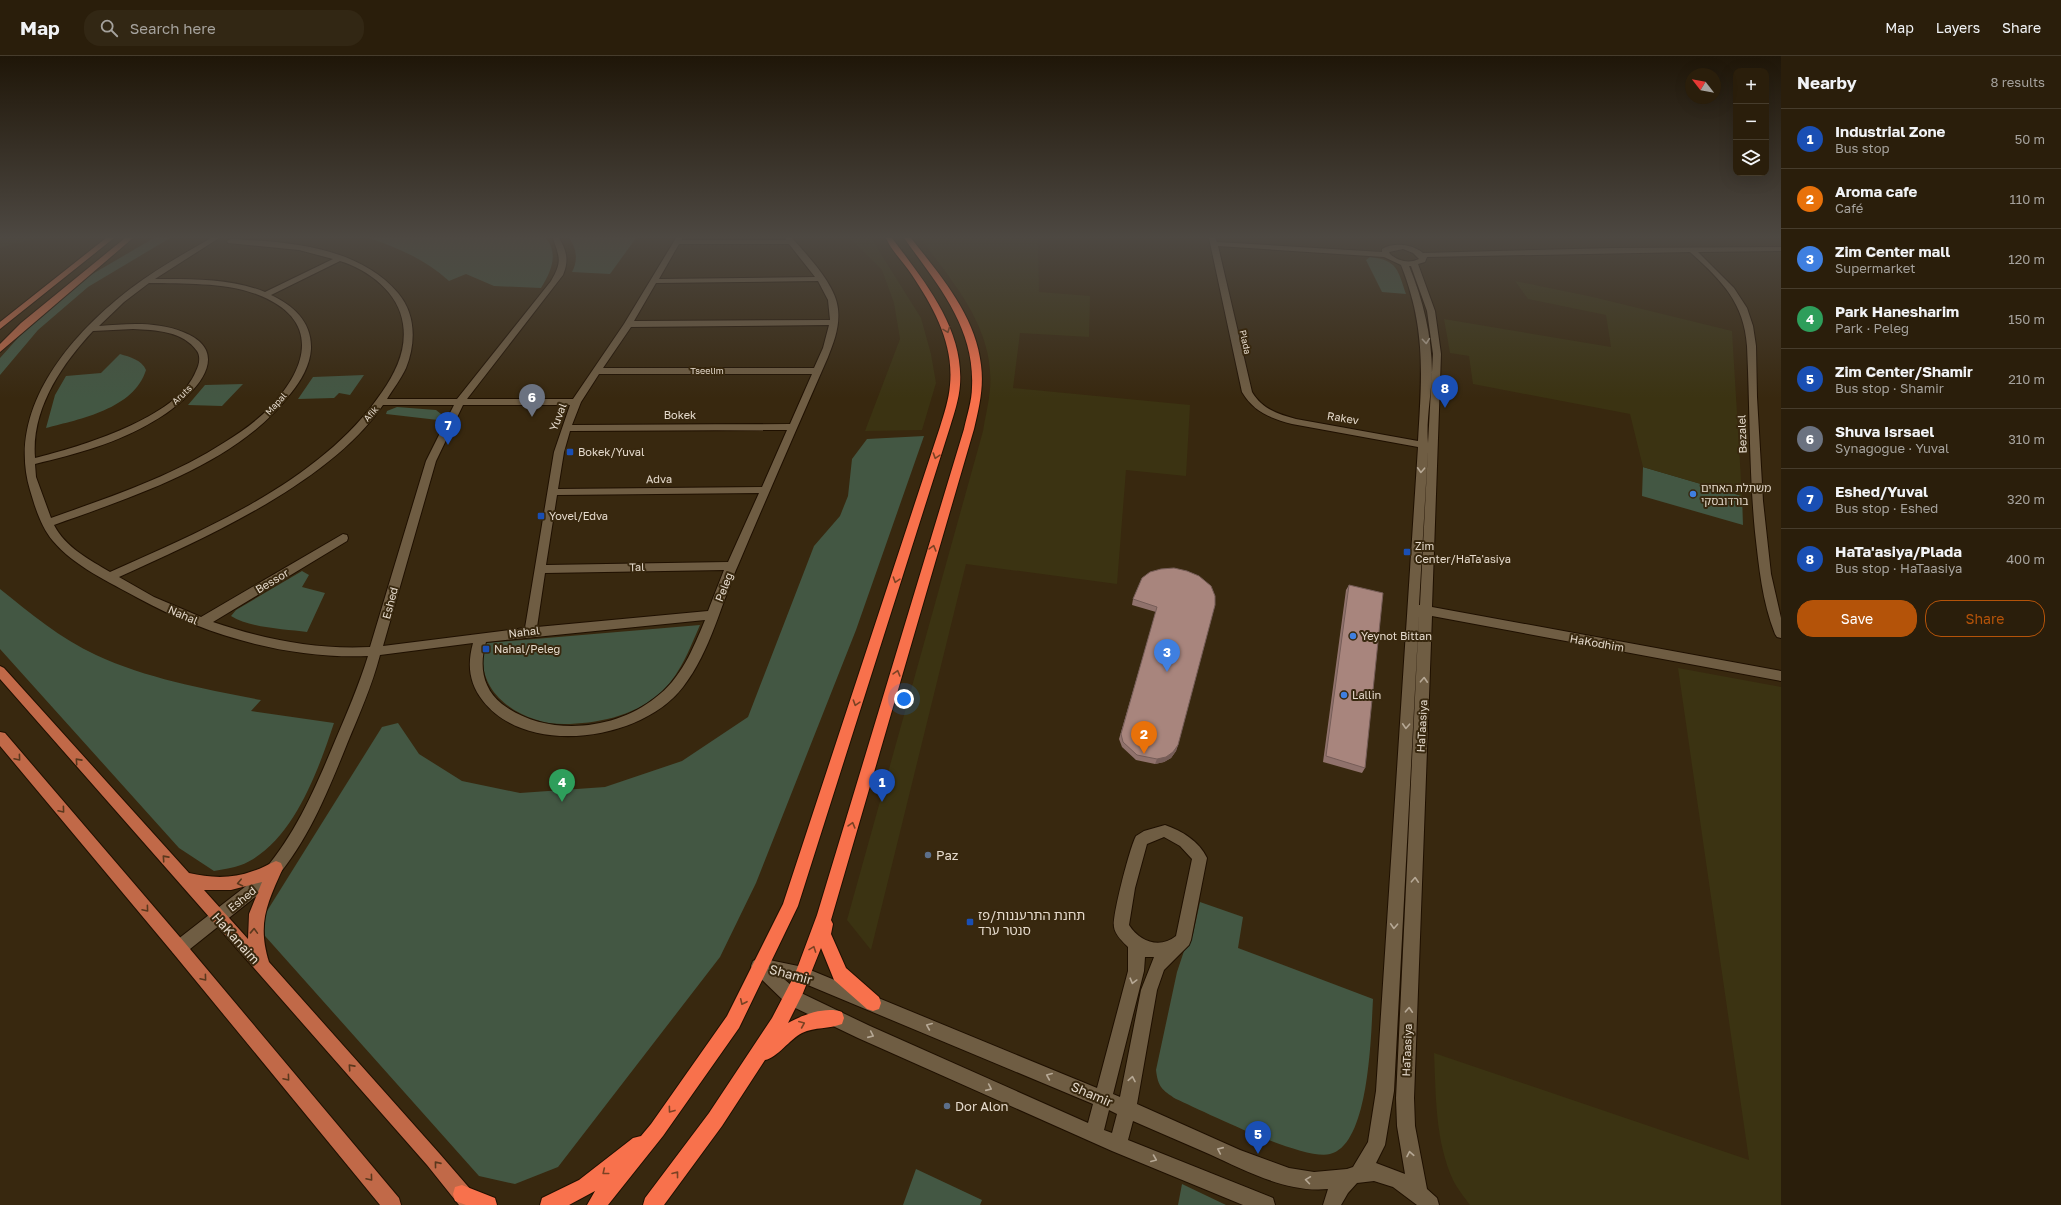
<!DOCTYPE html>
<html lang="en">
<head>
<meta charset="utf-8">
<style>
  :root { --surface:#2a1e0b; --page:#322714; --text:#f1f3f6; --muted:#a5a29d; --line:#463c2c; --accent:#b45309 }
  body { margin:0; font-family:"Golos Text","Noto Sans Hebrew",sans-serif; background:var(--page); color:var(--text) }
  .controls { position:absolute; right:12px; top:12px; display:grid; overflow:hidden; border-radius:8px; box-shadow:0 4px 16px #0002 }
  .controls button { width:36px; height:36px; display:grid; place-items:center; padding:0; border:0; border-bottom:1px solid var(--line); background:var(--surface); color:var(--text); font:20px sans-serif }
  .compass { position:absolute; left:1685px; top:12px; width:36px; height:36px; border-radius:50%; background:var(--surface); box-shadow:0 4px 16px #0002; rotate:301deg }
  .you { position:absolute; left:904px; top:643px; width:14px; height:14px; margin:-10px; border:3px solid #fff; border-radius:50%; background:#1a73e8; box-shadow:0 0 0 6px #1a73e833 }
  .badge { display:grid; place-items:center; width:26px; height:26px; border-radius:50%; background:var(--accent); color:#fff; font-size:13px; font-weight:700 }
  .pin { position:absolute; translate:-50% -33px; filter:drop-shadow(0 1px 2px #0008) }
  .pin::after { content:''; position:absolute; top:21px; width:14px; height:12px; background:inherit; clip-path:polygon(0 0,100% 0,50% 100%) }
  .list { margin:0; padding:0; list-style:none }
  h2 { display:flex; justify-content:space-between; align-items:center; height:52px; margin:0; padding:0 16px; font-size:17px }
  h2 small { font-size:13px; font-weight:400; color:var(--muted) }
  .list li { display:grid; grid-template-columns:26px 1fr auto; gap:12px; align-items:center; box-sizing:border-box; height:60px; padding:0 16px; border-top:1px solid var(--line) }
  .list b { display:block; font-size:15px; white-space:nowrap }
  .list p { margin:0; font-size:13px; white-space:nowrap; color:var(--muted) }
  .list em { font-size:13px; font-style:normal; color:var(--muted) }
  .actions { display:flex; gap:8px; padding:12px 16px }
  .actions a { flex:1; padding:9px 0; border:1px solid var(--accent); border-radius:16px; text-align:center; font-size:14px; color:var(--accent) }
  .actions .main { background:var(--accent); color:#fff }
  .icon { flex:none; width:22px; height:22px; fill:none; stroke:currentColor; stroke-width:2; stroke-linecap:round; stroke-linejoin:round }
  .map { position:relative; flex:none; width:1781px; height:1149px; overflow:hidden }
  header { display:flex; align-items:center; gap:24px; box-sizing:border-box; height:56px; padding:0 20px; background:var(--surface); border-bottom:1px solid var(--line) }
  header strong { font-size:19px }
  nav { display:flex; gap:22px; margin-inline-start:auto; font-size:14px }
  .search { width:280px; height:36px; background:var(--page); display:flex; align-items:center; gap:10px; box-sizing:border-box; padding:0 14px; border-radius:16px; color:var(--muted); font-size:15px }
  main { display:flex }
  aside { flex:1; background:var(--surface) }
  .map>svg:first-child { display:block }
  .green { fill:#435743 }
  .sand { fill:#3b3312 }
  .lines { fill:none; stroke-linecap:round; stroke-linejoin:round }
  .minor-casing { stroke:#1f1000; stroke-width:2 }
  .major-casing { stroke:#1f1000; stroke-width:2 }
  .highway-casing { stroke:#1f1000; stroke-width:2 }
  .minor { fill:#6f5d43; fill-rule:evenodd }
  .major { fill:#c16948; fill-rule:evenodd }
  .highway { fill:#f8714c; fill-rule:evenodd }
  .wall { fill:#90726c }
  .shaded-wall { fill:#765d58 }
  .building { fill:#a8857d; stroke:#765d58 }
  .oneway { stroke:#7b4224 }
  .oneway2 { stroke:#b6a895 }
  .oneway3 { stroke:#5a381d }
  .transit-dot { fill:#1a4fb4; stroke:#38280f; stroke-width:1.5 }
  .shop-dot { fill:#3f7fe0; stroke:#38280f; stroke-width:1.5 }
  .service-dot { fill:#5c6f8a; stroke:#38280f; stroke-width:1.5 }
  .labels { text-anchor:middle; stroke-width:4; stroke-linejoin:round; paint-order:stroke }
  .far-street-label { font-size:9px; fill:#e5dacc; stroke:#38280f }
  .street-label { font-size:11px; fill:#e5dacc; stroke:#38280f }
  .poi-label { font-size:11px; fill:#e5dacc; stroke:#38280f; text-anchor:start }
  .near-poi-label { font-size:13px; fill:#e5dacc; stroke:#38280f; text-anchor:start }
  .near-street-label { font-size:13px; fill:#e5dacc; stroke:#38280f }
</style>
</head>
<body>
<header>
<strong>Map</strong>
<div class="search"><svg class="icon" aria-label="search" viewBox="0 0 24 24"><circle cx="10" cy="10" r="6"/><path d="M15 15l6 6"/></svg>Search here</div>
<nav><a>Map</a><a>Layers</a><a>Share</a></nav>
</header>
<main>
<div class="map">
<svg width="1781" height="1149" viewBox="0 0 1781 1149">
  <rect width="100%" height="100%" fill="#38280f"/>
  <path class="green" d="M154,182H170L88,231L38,274L0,319V302L25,274L89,220Z
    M369,182H546C559,198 551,216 541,232L494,230L466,218L449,225C426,204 399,192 369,182Z
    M569,182H636L610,218L572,216C578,205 577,192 569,182Z
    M1370,201C1398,204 1398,215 1406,238L1382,236L1366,204Z
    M120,298C130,301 142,304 146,314C134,353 80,363 46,372L55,339L66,320L101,317Z
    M364,319L350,339L339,337L334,342L298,343L313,321Z
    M243,328L222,350L188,349L205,329Z
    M397,351L436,354L441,358L438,364L386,358L387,355Z
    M924,380L856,574L756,827L720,901L558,1111L515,1128L479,1120L257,871L382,671L398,667L419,698L462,725L520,737L605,731L682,705L748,661L814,490L840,460L848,440L852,403L867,383Z
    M1643,411L1742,440L1743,469L1642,440Z
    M302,515L309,519L302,531L325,537L307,576C285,573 250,572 231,560L236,554Z
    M0,533C30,557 61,583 96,599C148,623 205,633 261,644L251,655L334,667C318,715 292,789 241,809C233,812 223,813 214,815L179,792L0,593Z
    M700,569C689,594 680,620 658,639C633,660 596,668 564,668C521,668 470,635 486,587Z
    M1200,846L1243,861L1238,892L1373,943C1371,976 1370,1089 1330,1098C1303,1105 1205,1056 1176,1043C1162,1034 1158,1031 1156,1014L1177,916L1184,895L1193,878Z
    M916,1113L982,1144L980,1149H903Z
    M1182,1128L1226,1149H1178Z"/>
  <path class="sand" d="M0,182H38L0,192Z
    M850,182H871L921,262L931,298L936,327L922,374L865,375L900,283L894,247L882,214Z
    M920,182H1086H1038L1039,236L1090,240L1089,281L1020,277L1013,332L1190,349L1186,420L1126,414L1117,528L966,508L871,894L847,864L983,375C985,361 989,347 990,333C995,273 953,226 920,182Z
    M1515,225L1593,241L1732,275L1742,440L1643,411L1630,358L1473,328L1469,300L1450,297L1444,263L1611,291L1606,259L1528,243Z
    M1678,612L1781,631V1149H1470C1464,1141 1457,1132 1453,1124C1435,1084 1436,1040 1434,997L1749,1104Z"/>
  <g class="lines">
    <g class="minor-casing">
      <path id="minor" d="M211,182H219L155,223C192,223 230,222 265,236L333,203L299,194L228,187L227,185L231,183C288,186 358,190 398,237C416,258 416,287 406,312C401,323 393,333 387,343H457L551,225C563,205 559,201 553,182H559C567,195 569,205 563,219L467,343H573L624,268L676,182H682V184H786L785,182H792C807,199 836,229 838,253C840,270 834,286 828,301C798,370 768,438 739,507C721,547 711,595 683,631C643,684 528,702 483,645C469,627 467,609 473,587L380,599C372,630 359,659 347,688C327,738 306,790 269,830L185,897L179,899L173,897L171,892L173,887L259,820C294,782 315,733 335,685C347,657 359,629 368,600C288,603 207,580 138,542C109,526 74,510 53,485C41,471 35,451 30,434C6,354 69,280 130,233C155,214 183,198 211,182ZM679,188H789L815,221L659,223ZM340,205C369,214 399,237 403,268C407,293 396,316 382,336C322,425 206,473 110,516C90,504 65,491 54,469C134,440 238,408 291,337C301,325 310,309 311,293C312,266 294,250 271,239ZM818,225L828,244L830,264L634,265L656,227ZM149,227C184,228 222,226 256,238C320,262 310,309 270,351C257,365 241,376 225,386C171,421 110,441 51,462L36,421L35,408C76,398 118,387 154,365C184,348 241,299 183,276C156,265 126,268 99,270L124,246ZM829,269L823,292L814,312H603L631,271ZM133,273C156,274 183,275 197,295C201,301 199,309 196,315C178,362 79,391 35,402C31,354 61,309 93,275ZM599,318H812L790,368L572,369L581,346ZM383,349H454L426,405L370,591C317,594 263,583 213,566L347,485L348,482L347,479L343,478L201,561L154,541L119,521C203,483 330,427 383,349ZM463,349H570L554,396L525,572L383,590L436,405ZM787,374L762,431L558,433L564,396L570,375ZM759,437L728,506L546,509L557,439ZM724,514L708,555L537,571L545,517ZM705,564C693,593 681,623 655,642C614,675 545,681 502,648C482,632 479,609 486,586Z
        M1209,182H1215L1217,186L1382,196V193C1394,186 1412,188 1423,197L1614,192L1781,191V195L1698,196L1734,232L1747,252L1753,270L1756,290L1757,341L1763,445L1771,518L1781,562V582L1777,581L1775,578C1762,545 1759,511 1755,476C1749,414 1750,352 1747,290C1744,246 1721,224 1690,196L1427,201L1425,206L1418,208L1435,255L1441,298L1432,551L1781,615V625L1432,560L1414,1042L1415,1070L1427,1133L1437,1142L1439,1149H1417L1393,1131L1374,1125L1357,1127L1348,1137L1341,1149H1323L1328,1133C1287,1137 1246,1115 1209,1098C1184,1087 1158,1076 1133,1065L1128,1084L1273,1142L1275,1149H1243L1112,1095L858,982L787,948L753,915L751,910L753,905L759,902L803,911L1097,1032L1128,915V891C1123,886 1115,879 1114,871C1112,860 1130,791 1136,780L1144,775L1165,769C1182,775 1199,785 1207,802L1191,884L1189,889L1164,914L1157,934L1137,1048L1240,1094L1289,1112L1314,1116L1347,1113L1353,1111L1368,1086L1376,1035L1418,391L1292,368C1270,362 1254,356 1242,336ZM1218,190L1384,201L1401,209C1426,272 1422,319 1418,385L1296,363C1278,358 1262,353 1252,336ZM1403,193L1413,197L1419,203C1409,208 1398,205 1390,198L1389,196ZM1409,210H1411L1427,255L1433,298L1428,387C1426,365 1431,340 1432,317C1432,280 1423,244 1409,210ZM1428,393L1420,549H1419ZM1419,557L1396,1042L1397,1070L1405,1118L1376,1107L1385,1089L1394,1035ZM1164,781L1180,790L1192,803L1176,880C1160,893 1140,886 1129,869L1135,832L1147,788ZM1145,901H1154L1141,934L1120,1041L1113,1038L1144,915ZM784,923L803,927L1093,1048L1088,1067L870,970L799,936ZM1109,1054L1117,1058L1112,1077L1104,1074Z"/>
    </g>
    <g class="major-casing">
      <path id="major" d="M106,182H114L0,273V266Z
        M125,182H133L0,296V288L21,267Z
        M0,610L4,612L189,817C210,822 232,823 253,815C261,813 268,808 276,805L281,807L283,812C267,848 257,867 269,906L439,1097L478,1142L480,1149H459L427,1109L0,623ZM262,826L249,858L248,883L204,834H231Z
        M0,676L5,677L185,887L399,1142L401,1149H380L173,897L0,690Z"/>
    </g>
    <g class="highway-casing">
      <path id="highway" d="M886,182H892C924,225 964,272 960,329C959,343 954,358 950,371L798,850L739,972L663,1080L608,1149H587L595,1135L569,1149H540L542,1142L579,1124L633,1082L641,1080L651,1068L727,960L783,848L940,371C944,358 949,343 950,329C954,288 934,252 912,219C904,207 891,194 886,182Z
        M904,182H911C940,219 976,260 981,309C984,331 979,352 974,373L831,864L833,868L831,878L846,912L879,941L881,947L879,953L873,955L867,953L834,924L821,892L803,937L788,967C802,959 826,950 842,956L844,962L842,968C829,973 815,971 802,977C790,983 777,1002 765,1004L722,1070L664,1149H643L645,1142L709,1057L772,962L795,918L817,859L964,373C967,359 972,345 972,331C975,271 937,228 904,182Z
        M462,1129L495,1142L497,1149H466L455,1145L453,1138L455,1131Z"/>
    </g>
    <use href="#minor" class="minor"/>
    <use href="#major" class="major"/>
    <use href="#highway" class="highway"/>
  </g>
  <path class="wall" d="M1161,513L1178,689L1176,695L1171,702L1164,706L1155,708L1136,704L1122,691L1119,683L1156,556L1132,549L1133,543Z
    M1349,529L1365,712L1362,717L1323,706L1346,534Z"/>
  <path class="shaded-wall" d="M1178,689L1176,695L1171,702L1164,706L1155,708L1157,703Z"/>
  <path class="building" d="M1174,512L1187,515L1199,520L1211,530L1215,540V549L1178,689L1173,696L1166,701L1157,703L1137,699L1123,686L1121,678L1157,551L1133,543L1142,522L1150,516L1161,513Z
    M1349,529L1383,537L1365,712L1326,700Z"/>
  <defs><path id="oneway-chevron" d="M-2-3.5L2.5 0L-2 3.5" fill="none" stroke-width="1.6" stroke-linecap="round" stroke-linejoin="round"/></defs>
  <g class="oneway">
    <use href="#oneway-chevron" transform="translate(947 274) rotate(69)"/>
    <use href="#oneway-chevron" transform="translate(936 400) rotate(108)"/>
    <use href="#oneway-chevron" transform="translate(933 492) rotate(-74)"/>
    <use href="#oneway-chevron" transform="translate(896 524) rotate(108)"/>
    <use href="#oneway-chevron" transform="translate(897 617) rotate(-74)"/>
    <use href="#oneway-chevron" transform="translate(856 647) rotate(108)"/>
    <use href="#oneway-chevron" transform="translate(852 769) rotate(-74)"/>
    <use href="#oneway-chevron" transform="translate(813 893) rotate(-70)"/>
    <use href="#oneway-chevron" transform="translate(743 946) rotate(115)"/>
    <use href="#oneway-chevron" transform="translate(802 968) rotate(-23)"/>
    <use href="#oneway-chevron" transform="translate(671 1054) rotate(126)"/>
    <use href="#oneway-chevron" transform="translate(605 1116) rotate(141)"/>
    <use href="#oneway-chevron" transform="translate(676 1118) rotate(-52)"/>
  </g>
  <g class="oneway2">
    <use href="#oneway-chevron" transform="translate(1426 285) rotate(85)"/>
    <use href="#oneway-chevron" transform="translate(1421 414) rotate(93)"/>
    <use href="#oneway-chevron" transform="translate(1424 624) rotate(-87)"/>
    <use href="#oneway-chevron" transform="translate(1406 670) rotate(93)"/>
    <use href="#oneway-chevron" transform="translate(1415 824) rotate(-87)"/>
    <use href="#oneway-chevron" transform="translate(1394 870) rotate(93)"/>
    <use href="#oneway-chevron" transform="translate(1133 925) rotate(105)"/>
    <use href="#oneway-chevron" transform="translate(1409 954) rotate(-87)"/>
    <use href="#oneway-chevron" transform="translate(929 970) rotate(-157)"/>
    <use href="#oneway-chevron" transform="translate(871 979) rotate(24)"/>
    <use href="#oneway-chevron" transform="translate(1049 1020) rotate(-157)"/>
    <use href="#oneway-chevron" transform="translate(1132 1023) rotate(-79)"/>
    <use href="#oneway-chevron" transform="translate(989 1032) rotate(24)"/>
    <use href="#oneway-chevron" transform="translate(1220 1094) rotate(-156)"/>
    <use href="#oneway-chevron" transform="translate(1410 1098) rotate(-101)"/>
    <use href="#oneway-chevron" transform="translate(1154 1103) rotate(22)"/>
    <use href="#oneway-chevron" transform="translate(1308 1124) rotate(-172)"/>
  </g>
  <g class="oneway3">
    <use href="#oneway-chevron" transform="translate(18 702) rotate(50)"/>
    <use href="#oneway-chevron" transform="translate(78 705) rotate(-132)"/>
    <use href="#oneway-chevron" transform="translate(62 754) rotate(50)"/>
    <use href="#oneway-chevron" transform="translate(165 802) rotate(-132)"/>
    <use href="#oneway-chevron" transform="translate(240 827) rotate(167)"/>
    <use href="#oneway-chevron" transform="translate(146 853) rotate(50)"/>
    <use href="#oneway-chevron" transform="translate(254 875) rotate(-88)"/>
    <use href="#oneway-chevron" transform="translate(204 922) rotate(50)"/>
    <use href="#oneway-chevron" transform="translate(351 1011) rotate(-132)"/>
    <use href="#oneway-chevron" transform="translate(287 1022) rotate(50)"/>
    <use href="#oneway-chevron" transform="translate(437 1108) rotate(-129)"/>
    <use href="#oneway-chevron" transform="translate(370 1122) rotate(50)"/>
  </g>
  <linearGradient id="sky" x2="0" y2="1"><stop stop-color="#1f1608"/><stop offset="0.53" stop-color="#4d4842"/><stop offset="1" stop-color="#4d4842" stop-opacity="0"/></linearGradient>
  <rect width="1781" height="342" fill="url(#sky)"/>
  <g class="transit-dot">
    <rect x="566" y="392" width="8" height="8" rx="2"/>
    <rect x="537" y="456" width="8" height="8" rx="2"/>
    <rect x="1403" y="492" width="8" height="8" rx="2"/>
    <rect x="482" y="589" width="8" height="8" rx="2"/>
    <rect x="966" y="862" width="8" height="8" rx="2"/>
  </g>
  <g class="shop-dot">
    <circle cx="1693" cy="438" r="4"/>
    <circle cx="1353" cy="580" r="4"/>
    <circle cx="1344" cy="639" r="4"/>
  </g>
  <g class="service-dot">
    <circle cx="928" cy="799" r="4"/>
    <circle cx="947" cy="1050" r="4"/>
  </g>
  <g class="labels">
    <g class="far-street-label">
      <text transform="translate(1245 286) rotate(78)" y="3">Plada</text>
      <text x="707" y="318">Tseelim</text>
      <text transform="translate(182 339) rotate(-44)" y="3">Aruts</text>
      <text transform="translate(276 348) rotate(-48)" y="3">Mapal</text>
      <text transform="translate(371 358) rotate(-49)" y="3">Afik</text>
    </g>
    <g class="street-label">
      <text x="680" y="363">Bokek</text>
      <text transform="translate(558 361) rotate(-69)" y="4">Yuval</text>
      <text transform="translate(1343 362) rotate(9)" y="4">Rakev</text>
      <text transform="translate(1742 378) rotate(-92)" y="4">Bezalel</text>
      <text transform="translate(659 423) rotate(-1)" y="4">Adva</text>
      <text transform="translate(637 511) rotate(-1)" y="4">Tal</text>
      <text transform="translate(272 525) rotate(-31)" y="4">Bessor</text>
      <text transform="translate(724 531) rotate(-69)" y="4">Peleg</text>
      <text transform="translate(390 547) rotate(-75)" y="4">Eshed</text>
      <text transform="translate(183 559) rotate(23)" y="4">Nahal</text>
      <text transform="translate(524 576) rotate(-7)" y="4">Nahal</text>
      <text transform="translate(1597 587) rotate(10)" y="4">HaKodhim</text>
      <text transform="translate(1422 670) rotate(-87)" y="4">HaTaasiya</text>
      <text transform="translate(242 843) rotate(-39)" y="4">Eshed</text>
      <text transform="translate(1407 994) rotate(-88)" y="4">HaTaasiya</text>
    </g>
    <g class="poi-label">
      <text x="578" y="400">Bokek/Yuval</text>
      <text x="1701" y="436">משתלת האחים<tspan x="1701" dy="13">בורדובסקי</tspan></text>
      <text x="549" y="464">Yovel/Edva</text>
      <text x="1415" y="494">Zim<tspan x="1415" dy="13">Center/HaTa'asiya</tspan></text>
      <text x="1361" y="584">Yeynot Bittan</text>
      <text x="494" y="597">Nahal/Peleg</text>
      <text x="1352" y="643">Lallin</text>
    </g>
    <g class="near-poi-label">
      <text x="936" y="804">Paz</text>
      <text x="978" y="864">תחנת התרעננות/פז<tspan x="978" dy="15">סנטר ערד</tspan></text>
      <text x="955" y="1055">Dor Alon</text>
    </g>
    <g class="near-street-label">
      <text transform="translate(236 882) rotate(48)" y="5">HaKanaim</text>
      <text transform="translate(791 918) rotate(15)" y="5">Shamir</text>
      <text transform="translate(1092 1038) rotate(23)" y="5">Shamir</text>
    </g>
  </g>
</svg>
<div class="controls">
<button>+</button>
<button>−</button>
<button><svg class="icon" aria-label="layers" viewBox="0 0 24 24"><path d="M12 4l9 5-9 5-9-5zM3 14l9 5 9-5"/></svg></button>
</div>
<svg class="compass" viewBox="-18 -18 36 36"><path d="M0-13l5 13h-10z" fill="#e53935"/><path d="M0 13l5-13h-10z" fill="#a5a29d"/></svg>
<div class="you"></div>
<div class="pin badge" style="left:882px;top:746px;background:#1a4fb4">1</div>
<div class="pin badge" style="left:1144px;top:698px;background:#e8710a">2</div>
<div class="pin badge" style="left:1167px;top:616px;background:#3f7fe0">3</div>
<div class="pin badge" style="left:562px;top:746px;background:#2e9e5b">4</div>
<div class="pin badge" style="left:1258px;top:1098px;background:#1a4fb4">5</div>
<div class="pin badge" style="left:532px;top:361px;background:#6b7280">6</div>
<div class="pin badge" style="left:448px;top:389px;background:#1a4fb4">7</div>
<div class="pin badge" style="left:1445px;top:352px;background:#1a4fb4">8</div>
</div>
<aside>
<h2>Nearby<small>8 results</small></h2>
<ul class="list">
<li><span class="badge" style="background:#1a4fb4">1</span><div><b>Industrial Zone</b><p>Bus stop</p></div><em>50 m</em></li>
<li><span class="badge" style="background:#e8710a">2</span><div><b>Aroma cafe</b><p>Café</p></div><em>110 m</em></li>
<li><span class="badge" style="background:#3f7fe0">3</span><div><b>Zim Center mall</b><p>Supermarket</p></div><em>120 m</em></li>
<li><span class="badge" style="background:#2e9e5b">4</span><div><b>Park Hanesharim</b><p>Park · Peleg</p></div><em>150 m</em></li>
<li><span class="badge" style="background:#1a4fb4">5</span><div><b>Zim Center/Shamir</b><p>Bus stop · Shamir</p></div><em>210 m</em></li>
<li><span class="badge" style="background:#6b7280">6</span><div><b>Shuva Isrsael</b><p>Synagogue · Yuval</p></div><em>310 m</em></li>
<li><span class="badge" style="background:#1a4fb4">7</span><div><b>Eshed/Yuval</b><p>Bus stop · Eshed</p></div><em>320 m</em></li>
<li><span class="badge" style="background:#1a4fb4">8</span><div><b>HaTa'asiya/Plada</b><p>Bus stop · HaTaasiya</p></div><em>400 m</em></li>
</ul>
<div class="actions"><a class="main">Save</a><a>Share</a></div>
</aside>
</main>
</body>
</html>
